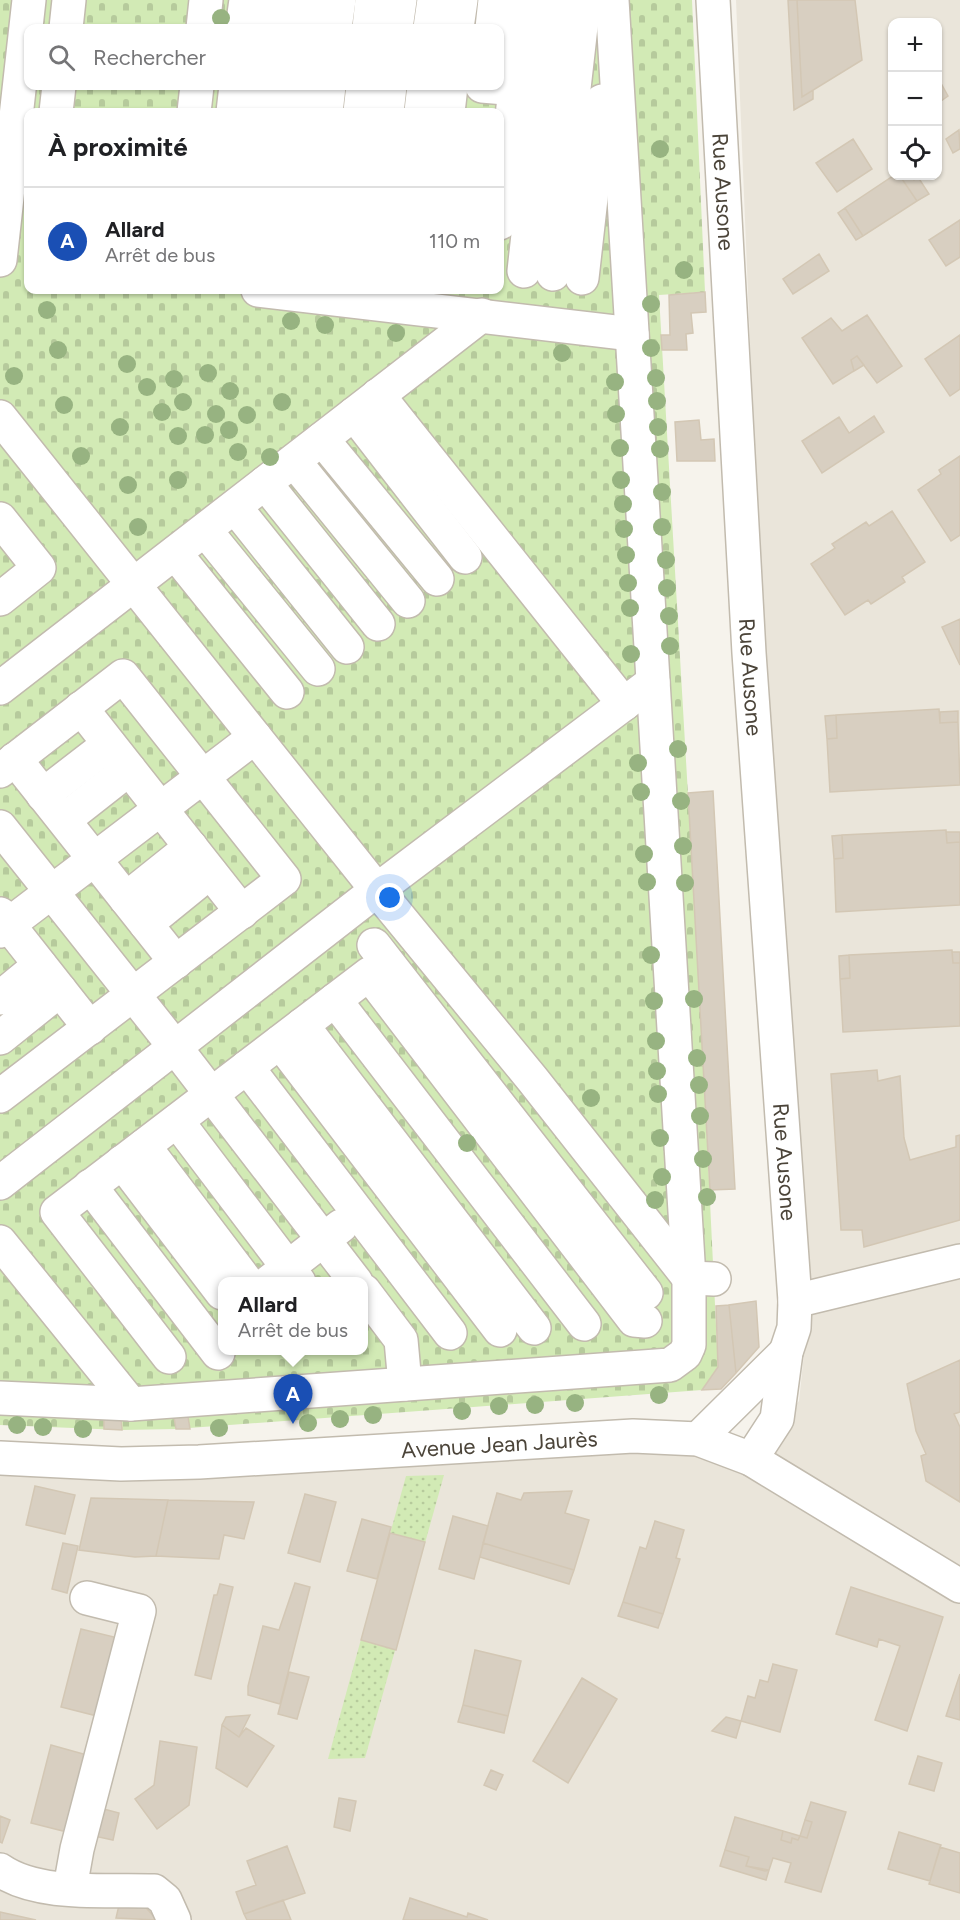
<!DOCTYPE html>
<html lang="fr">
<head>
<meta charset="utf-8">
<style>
  :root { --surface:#fff; --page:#f2f2f2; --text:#202124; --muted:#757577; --line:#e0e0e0; --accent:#0b8043 }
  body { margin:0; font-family:Figtree,sans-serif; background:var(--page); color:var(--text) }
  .controls { position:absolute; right:18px; top:18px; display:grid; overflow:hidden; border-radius:12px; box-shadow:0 2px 4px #0004 }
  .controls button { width:54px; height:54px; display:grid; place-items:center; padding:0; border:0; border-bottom:2px solid var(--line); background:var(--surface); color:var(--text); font:30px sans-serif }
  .you { position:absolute; left:390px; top:898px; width:21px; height:21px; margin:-15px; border:4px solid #fff; border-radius:50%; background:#1a73e8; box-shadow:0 0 0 9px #1a73e833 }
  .badge { display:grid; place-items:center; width:39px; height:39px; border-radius:50%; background:var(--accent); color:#fff; font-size:20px; font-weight:700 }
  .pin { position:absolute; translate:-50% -50px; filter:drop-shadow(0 2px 3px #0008) }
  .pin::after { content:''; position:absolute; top:32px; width:21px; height:18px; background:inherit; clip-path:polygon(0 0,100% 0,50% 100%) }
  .popup { position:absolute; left:218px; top:1277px; width:150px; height:78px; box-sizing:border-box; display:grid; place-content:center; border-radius:12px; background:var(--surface); filter:drop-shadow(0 2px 4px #0005); font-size:20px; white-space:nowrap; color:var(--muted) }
  .popup b { font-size:22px; color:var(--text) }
  .popup::after { content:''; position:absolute; left:50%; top:100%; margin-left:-12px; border:12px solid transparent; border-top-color:var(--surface) }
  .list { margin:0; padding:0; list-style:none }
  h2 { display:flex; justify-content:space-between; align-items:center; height:78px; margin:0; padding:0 24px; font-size:26px }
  h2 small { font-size:20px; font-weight:400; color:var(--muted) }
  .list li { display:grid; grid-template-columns:39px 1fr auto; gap:18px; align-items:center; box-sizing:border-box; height:108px; padding:0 24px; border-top:2px solid var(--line) }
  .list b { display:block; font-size:22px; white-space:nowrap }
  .list p { margin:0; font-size:20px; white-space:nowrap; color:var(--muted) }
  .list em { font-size:20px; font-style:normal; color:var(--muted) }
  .icon { flex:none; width:33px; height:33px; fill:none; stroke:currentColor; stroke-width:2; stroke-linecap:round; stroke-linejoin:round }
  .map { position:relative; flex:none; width:960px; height:1920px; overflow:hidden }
  .search { position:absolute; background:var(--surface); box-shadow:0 2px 4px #0004; left:24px; top:24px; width:480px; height:66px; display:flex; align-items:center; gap:15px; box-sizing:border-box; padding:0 21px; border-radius:12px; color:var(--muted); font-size:22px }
  .panel { position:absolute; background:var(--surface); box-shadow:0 2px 4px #0004; left:24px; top:108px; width:480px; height:186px; border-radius:12px }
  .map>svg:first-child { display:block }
  .residential { fill:#eae5da; fill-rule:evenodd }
  .cemetery { fill:url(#cemetery-stones); fill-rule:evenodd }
  .garden { fill:url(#garden-dots) }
  .building { fill:#d8cfc1; stroke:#d3c7b4; stroke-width:1.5 }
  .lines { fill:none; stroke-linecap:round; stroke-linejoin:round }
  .minor-casing { stroke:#c2bbae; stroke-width:36 }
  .minor { stroke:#fff; stroke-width:33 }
  .tree { fill:#97b381 }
  .labels { text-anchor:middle; stroke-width:4.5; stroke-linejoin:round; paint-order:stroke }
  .street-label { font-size:22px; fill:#4b4439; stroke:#fff }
</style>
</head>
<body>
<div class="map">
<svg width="960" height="1920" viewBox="0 0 960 1920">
  <defs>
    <pattern id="cemetery-stones" width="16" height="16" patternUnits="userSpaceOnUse" patternTransform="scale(1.5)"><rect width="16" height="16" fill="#d2eab5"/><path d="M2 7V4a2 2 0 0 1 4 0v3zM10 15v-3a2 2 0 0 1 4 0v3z" fill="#b6ca9c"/></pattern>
    <pattern id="garden-dots" width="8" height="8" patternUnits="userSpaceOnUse" patternTransform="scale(1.5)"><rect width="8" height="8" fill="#d2eab5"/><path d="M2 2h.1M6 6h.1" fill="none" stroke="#b6ca9c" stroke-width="1.8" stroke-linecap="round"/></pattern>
  </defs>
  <rect width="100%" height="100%" fill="#f6f3ec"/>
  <path class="residential" d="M736,0H960V1920H0V1458L633,1436L751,1459L799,1401L810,1297L765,709ZM892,22H938V176H892Z"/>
  <path class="cemetery" d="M0,0H692L705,292L659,295L702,1036L718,1367L702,1390L176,1429L122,1430L0,1425ZM28,28H500V86H28ZM28,112H500V290H28ZM222,1282H364V1350H222Z"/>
  <path class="garden" d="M444,1475L365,1758L328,1759L406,1476Z"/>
  <path class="building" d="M788,0H797L802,97L813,90V99L794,110Z
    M797,0H855L862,60L802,97Z
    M942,85L948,96L938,103V88Z
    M959,130L960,149L953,153L946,139Z
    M853,139L872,169L837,192L816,163Z
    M893,176H900L917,201L863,236L845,208Z
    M900,176H911L914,180L918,177L929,194L917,201Z
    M845,208L863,236L856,240L838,213Z
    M960,220V257L946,266L929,240Z
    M819,254L829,271L793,294L783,279Z
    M705,292L706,312L691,313L693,333L686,334L687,350H662L661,335H670L669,295Z
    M867,315L902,366L877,383L857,356L851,360L854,371L833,384L802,338L831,318L842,331Z
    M960,335V389L950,396L925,359Z
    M857,356L864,365L854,371L851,360Z
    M874,416L884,432L822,473L802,441L839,417L849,433Z
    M699,420L701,440L714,439L715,461H677L675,422Z
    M960,456V535L951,541L918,490L941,474L939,470Z
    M892,511L925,562L902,577L905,582L871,604L868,600L845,615L811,564L835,548L832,544L866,522L869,526Z
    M960,619V665L942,627Z
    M939,709L940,723L958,722L960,785L830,792L827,739L837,738L836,715Z
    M958,711V722L940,723V712Z
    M836,715L837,738L827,739L825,716Z
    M713,791L735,1189L710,1190L688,793Z
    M946,830L947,843L960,842V905L836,912L834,859L843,858L842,835Z
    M946,832H960V842L947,843Z
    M842,835L843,858L834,859L832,836Z
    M952,950L953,963H960V1026L843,1032L840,979L850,978L849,955Z
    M952,952H960V963H953Z
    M849,955L850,978L840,979L839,956Z
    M877,1070L878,1081L900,1076L904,1138L910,1160L956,1147V1136L960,1135V1220L864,1247L862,1230H841L831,1074Z
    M756,1301L759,1347L736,1373L729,1305Z
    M729,1305L736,1373L721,1389L702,1390L718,1367L716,1306Z
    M960,1360V1412L954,1414L960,1427V1502L926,1481L921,1456L926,1454L916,1431L907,1384Z
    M104,1415L121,1417L122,1430L104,1429Z
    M174,1417H188L190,1429H176Z
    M35,1486L75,1495L65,1534L26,1525Z
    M572,1491L565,1513L589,1520L574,1570L483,1543L497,1493L521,1500L524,1493Z
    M305,1494L336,1502L320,1562L288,1553Z
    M91,1498L168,1500L156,1556L135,1557L79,1550Z
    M168,1500L254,1502L244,1539L224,1535L219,1559L156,1556Z
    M453,1516L488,1526L474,1579L439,1569Z
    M362,1519L391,1527L377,1579L347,1571Z
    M655,1521L684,1530L676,1558L680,1559L663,1614L623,1602L640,1547L646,1549Z
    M390,1533L425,1542L396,1650L361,1640Z
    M63,1543L78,1546L67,1593L52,1589Z
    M483,1543L574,1570L569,1584L480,1557Z
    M295,1583L310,1587L280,1704L248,1695V1686L263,1626L279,1630Z
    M220,1584L233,1587L211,1679L195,1675L214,1595H217Z
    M851,1587L943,1617L907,1731L875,1720L900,1646L879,1639L877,1647L836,1634Z
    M623,1602L663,1614L658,1628L618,1616Z
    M81,1629L118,1638L97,1716L61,1707Z
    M475,1650L521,1661L508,1716L463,1705Z
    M773,1664L797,1670L780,1732L741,1721L748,1696L755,1698L760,1680L768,1682Z
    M289,1672L309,1677L297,1719L278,1714Z
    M960,1674V1720L946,1716Z
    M582,1678L617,1699L568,1783L533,1761Z
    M463,1705L508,1716L504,1733L458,1722Z
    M250,1715L239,1737L222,1725L226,1717Z
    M726,1717L741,1721L736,1738L712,1731Z
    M222,1725L239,1737L246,1728L274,1746L247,1787L216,1768Z
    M160,1741L197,1747L189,1805L157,1829L135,1799L154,1785Z
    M51,1745L87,1755L67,1832L31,1823Z
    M918,1756L942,1763L934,1791L909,1784Z
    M491,1770L503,1775L496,1790L484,1785Z
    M339,1798L356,1801L350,1831L334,1827Z
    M811,1802L846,1812L821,1892L785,1882L791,1863L773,1858L769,1870L765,1871L746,1866L749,1857L725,1850L735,1817L783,1831L781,1840L791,1843L792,1838L798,1840L800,1836L807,1838L812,1822L805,1820Z
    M100,1808L119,1813L113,1840L94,1836Z
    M0,1816L10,1820L2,1843L0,1842Z
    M805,1820L812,1822L807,1838L800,1836Z
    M783,1831L800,1836L798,1840L792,1838L791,1843L781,1840Z
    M899,1832L941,1845L930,1881L888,1869Z
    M287,1846L305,1893L244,1914L236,1892L256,1885L247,1861Z
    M940,1847L960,1853V1893L929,1884Z
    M725,1850L749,1857L746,1866L769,1870L766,1880L720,1866Z
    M410,1898L467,1917L468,1913L488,1920H403Z
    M139,1900L157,1920L116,1918L120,1901Z
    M283,1900L291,1920H247L244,1914Z
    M0,1912L36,1920H0Z"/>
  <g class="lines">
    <g class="minor-casing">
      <g id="minor">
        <path id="s1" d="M713,0L749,653L795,1301L794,1328L786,1352L777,1419L751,1459"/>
        <path d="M66,28L69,0"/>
        <path d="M203,28L206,0"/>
        <path d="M242,28L246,0"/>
        <path d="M273,28L276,0"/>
        <path d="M305,28L308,0"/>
        <path d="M335,28L339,0"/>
        <path d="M369,28L372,0"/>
        <path d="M396,28L400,0"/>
        <path d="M430,28L434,0"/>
        <path d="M457,28L461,0"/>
        <path d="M492,28L495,0"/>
        <path d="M482,86L537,91"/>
        <path d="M56,112L59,86"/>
        <path d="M194,112L197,86"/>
        <path d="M233,112L236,86"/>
        <path d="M263,112L266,86"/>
        <path d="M295,112L298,86"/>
        <path d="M326,112L329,86"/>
        <path d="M360,112L363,86"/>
        <path d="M387,112L390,86"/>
        <path d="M421,112L424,86"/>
        <path d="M448,112L451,86"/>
        <path d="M500,223L525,0"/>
        <path d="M0,260L29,0"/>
        <path d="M524,271L554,0"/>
        <path d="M553,274L584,0"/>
        <path d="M582,278L602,101"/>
        <path d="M258,290L632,334"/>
        <path d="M378,395L624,704"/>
        <path d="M354,414L465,557"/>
        <path d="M0,417L377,890L533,1080L689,1278L714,1279"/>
        <path d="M322,439L437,579"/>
        <path d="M294,461L408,601"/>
        <path d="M265,483L378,624"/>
        <path d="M235,507L347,647"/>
        <path d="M0,519L39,568L0,599"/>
        <path d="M205,530L318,669"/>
        <path d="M175,553L287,692"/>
        <path d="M0,688L482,315"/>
        <path d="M81,708L242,912"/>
        <path d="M15,759L176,962"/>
        <path d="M0,771L123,676L284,879L0,1096"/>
        <path d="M43,795L109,744"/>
        <path d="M64,820L129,769"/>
        <path d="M0,827L175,1047L356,1282"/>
        <path d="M126,899L191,847"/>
        <path d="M0,914L90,1028"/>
        <path d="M146,924L210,872"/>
        <path d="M0,931L255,737"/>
        <path d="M374,945L646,1293"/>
        <path d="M0,998L40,965"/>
        <path d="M335,1000L584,1324"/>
        <path d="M302,1025L534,1328"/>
        <path d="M0,1038L60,990"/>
        <path d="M280,1042L500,1330"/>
        <path d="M247,1067L450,1333"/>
        <path d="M177,1121L299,1282"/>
        <path d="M144,1146L247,1282"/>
        <path d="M122,1162L222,1293"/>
        <path d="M0,1183L377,890L653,682"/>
        <path d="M90,1186L218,1353"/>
        <path d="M0,1242L131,1404"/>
        <path d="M269,1282L341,1226"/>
        <path d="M364,1291L401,1340L405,1384"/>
        <path d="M795,1301L960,1261"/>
        <path d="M169,1357L57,1212L369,974L634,1320L645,1321"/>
        <path d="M0,1398L131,1404L670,1365L685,1354L689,1345V1278L612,0"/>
        <path d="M698,1439L786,1352"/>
        <path id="s2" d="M0,1458L121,1464L199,1462L633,1436L698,1439L751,1459L960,1586"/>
        <path d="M0,1870C39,1897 107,1889 154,1891L165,1900L174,1920"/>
        <path d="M70,1888L77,1849L139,1611L87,1598"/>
      </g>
    </g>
    <use href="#minor" class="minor"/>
  </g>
  <g class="tree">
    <circle cx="221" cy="18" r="9"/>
    <circle cx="660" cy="149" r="9"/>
    <circle cx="684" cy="270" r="9"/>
    <circle cx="651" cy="304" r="9"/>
    <circle cx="47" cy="310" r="9"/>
    <circle cx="291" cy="321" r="9"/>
    <circle cx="325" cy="325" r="9"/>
    <circle cx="396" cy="333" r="9"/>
    <circle cx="651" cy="348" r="9"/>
    <circle cx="58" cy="350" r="9"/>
    <circle cx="562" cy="353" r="9"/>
    <circle cx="127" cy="364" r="9"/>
    <circle cx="208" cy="373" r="9"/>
    <circle cx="14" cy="376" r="9"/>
    <circle cx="656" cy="378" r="9"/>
    <circle cx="174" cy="379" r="9"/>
    <circle cx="615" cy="382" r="9"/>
    <circle cx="147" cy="387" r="9"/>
    <circle cx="230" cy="391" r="9"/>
    <circle cx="657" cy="401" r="9"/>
    <circle cx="183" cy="402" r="9"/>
    <circle cx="282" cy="402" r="9"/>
    <circle cx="64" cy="405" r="9"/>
    <circle cx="162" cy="412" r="9"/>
    <circle cx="216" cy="414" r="9"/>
    <circle cx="616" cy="414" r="9"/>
    <circle cx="247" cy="415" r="9"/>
    <circle cx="120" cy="427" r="9"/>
    <circle cx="658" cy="427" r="9"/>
    <circle cx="229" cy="430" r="9"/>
    <circle cx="205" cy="435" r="9"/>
    <circle cx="178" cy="436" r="9"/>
    <circle cx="620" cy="448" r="9"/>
    <circle cx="660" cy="449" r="9"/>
    <circle cx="238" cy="452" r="9"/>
    <circle cx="81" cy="456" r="9"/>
    <circle cx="270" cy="457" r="9"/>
    <circle cx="178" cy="480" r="9"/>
    <circle cx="621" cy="480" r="9"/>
    <circle cx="128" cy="485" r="9"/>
    <circle cx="662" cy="492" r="9"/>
    <circle cx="623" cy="504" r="9"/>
    <circle cx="138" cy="527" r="9"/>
    <circle cx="662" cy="527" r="9"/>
    <circle cx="624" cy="529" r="9"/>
    <circle cx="626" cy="555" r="9"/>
    <circle cx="666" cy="560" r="9"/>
    <circle cx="628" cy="583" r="9"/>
    <circle cx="667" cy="588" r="9"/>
    <circle cx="630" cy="608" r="9"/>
    <circle cx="669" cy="616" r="9"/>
    <circle cx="670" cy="646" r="9"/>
    <circle cx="631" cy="654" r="9"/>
    <circle cx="678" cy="749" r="9"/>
    <circle cx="638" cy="763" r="9"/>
    <circle cx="641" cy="792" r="9"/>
    <circle cx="681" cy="801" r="9"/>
    <circle cx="683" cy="846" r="9"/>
    <circle cx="644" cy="854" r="9"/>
    <circle cx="647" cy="882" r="9"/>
    <circle cx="685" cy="883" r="9"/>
    <circle cx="651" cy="955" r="9"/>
    <circle cx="694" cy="999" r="9"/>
    <circle cx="654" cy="1001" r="9"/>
    <circle cx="656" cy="1041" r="9"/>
    <circle cx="697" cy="1058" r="9"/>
    <circle cx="657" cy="1071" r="9"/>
    <circle cx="699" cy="1085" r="9"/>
    <circle cx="658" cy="1094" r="9"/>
    <circle cx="591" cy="1098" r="9"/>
    <circle cx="700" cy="1116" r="9"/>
    <circle cx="660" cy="1138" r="9"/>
    <circle cx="467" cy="1143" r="9"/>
    <circle cx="703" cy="1159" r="9"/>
    <circle cx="662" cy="1177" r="9"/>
    <circle cx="707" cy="1197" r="9"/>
    <circle cx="655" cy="1200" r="9"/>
    <circle cx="659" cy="1395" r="9"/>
    <circle cx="575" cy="1403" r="9"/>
    <circle cx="535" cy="1405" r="9"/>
    <circle cx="499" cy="1406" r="9"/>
    <circle cx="462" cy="1411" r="9"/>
    <circle cx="373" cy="1415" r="9"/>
    <circle cx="340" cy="1419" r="9"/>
    <circle cx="308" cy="1423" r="9"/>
    <circle cx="17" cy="1425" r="9"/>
    <circle cx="43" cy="1427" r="9"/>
    <circle cx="219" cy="1428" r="9"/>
    <circle cx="83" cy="1429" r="9"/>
  </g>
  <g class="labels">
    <g class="street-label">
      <text dy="8" stroke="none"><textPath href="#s1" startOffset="192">Rue Ausone</textPath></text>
      <text dy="8" stroke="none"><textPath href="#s1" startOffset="678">Rue Ausone</textPath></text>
      <text dy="8" stroke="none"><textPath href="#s1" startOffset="1164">Rue Ausone</textPath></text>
      <text dy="8" stroke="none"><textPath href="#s2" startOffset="500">Avenue Jean Jaurès</textPath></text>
    </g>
  </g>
</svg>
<div class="controls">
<button>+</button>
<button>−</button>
<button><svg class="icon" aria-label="locate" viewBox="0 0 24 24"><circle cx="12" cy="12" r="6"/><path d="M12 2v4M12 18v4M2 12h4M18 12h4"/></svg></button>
</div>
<div class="you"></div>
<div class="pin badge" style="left:293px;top:1424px;background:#1a4fb4">A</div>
<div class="popup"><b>Allard</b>Arrêt de bus</div>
<div class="search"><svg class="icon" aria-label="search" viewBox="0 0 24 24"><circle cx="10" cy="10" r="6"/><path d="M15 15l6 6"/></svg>Rechercher</div>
<section class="panel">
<h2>À proximité<small></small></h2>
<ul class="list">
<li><span class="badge" style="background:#1a4fb4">A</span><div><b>Allard</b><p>Arrêt de bus</p></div><em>110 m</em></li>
</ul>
</section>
</div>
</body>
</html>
